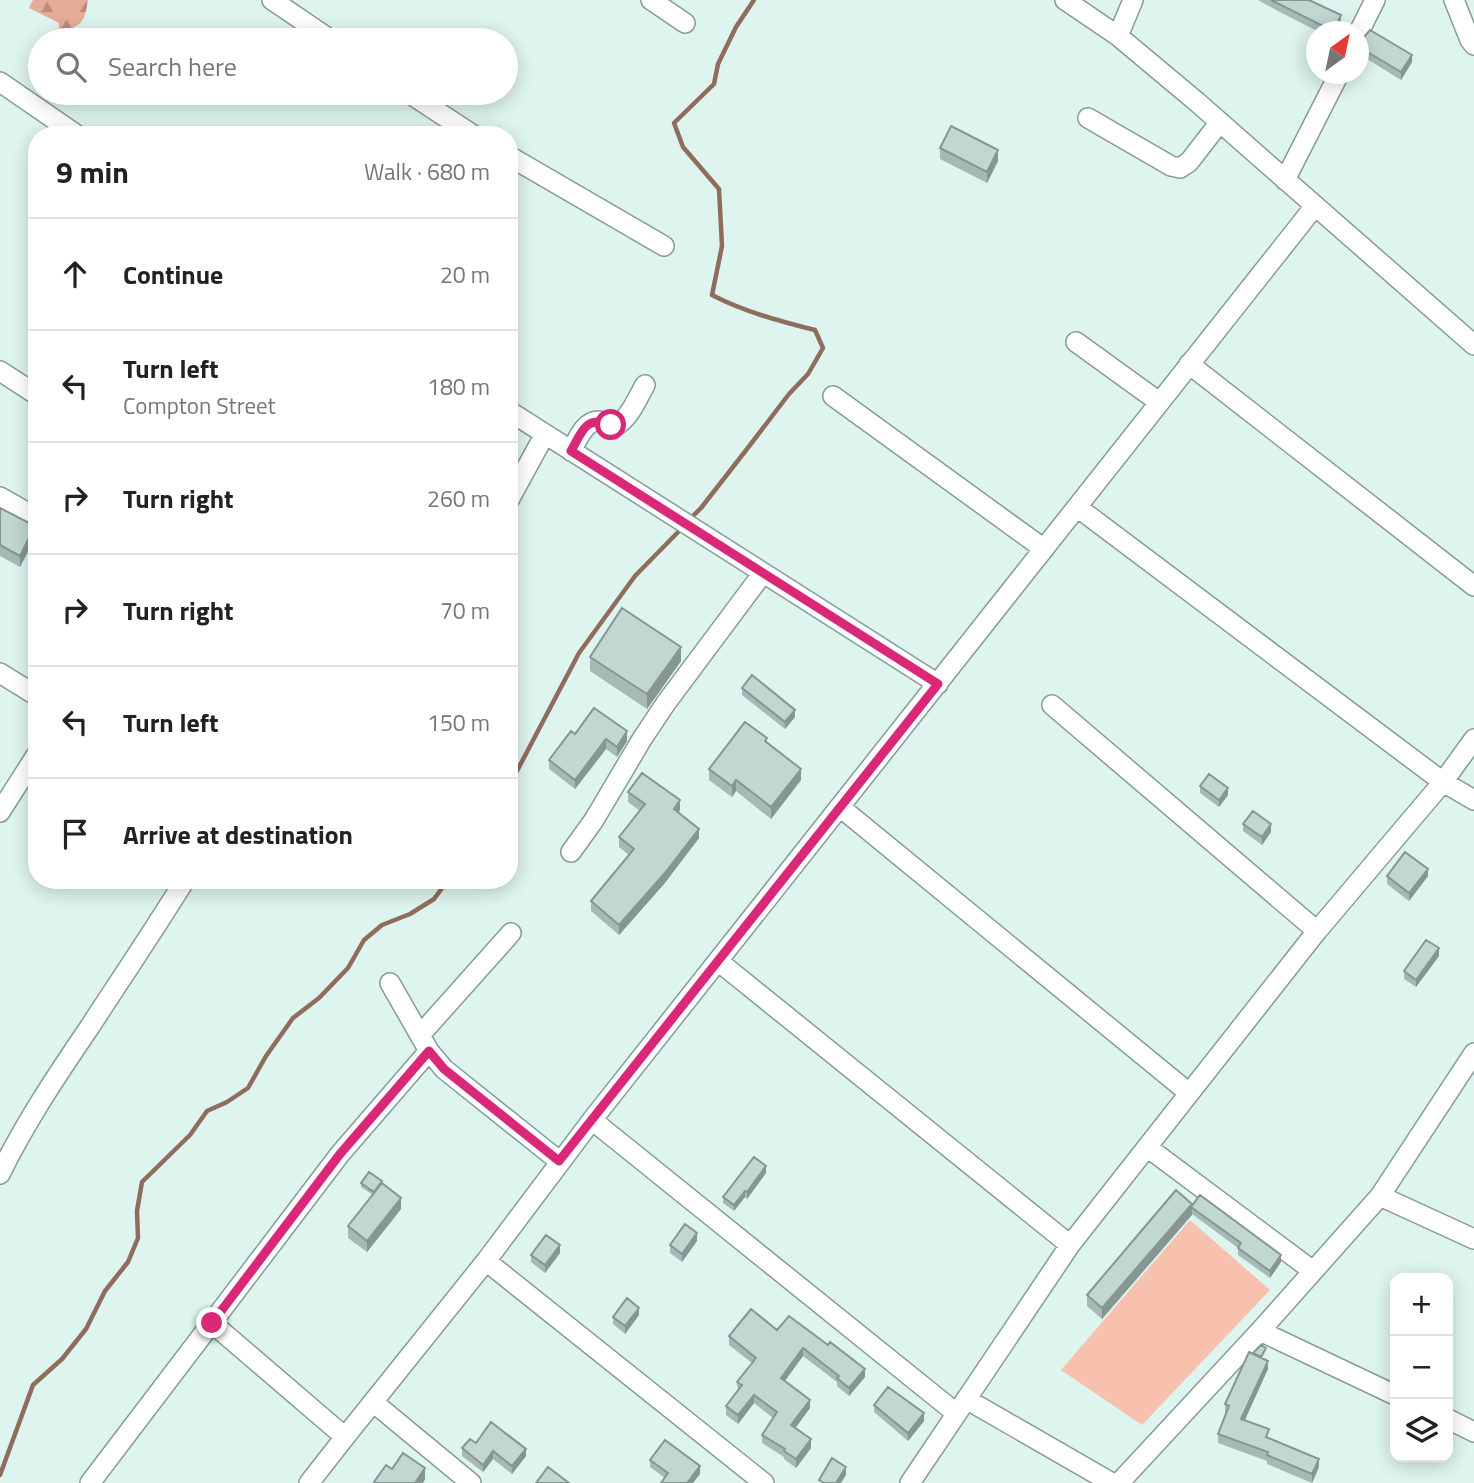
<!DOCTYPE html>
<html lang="en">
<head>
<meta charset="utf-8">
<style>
  :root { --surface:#fff; --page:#f2f2f2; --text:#222; --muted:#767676; --line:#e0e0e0 }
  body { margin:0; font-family:"Titillium Web",sans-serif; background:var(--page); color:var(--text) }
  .controls { position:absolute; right:21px; bottom:21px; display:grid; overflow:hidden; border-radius:14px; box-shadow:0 4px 18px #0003 }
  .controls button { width:63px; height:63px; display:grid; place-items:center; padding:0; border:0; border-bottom:2px solid var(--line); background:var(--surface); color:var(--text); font:35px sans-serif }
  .compass { position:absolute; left:1306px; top:21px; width:63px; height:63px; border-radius:50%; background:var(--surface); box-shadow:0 4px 18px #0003; rotate:33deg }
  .stop { position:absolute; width:21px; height:21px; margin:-16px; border:5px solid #db2777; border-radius:50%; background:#fff }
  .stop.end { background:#db2777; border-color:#fff; box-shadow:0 2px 7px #0008 }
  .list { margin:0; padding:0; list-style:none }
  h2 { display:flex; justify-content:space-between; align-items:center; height:91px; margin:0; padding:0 28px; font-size:30px }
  h2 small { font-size:23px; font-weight:400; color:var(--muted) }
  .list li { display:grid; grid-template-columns:46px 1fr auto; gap:21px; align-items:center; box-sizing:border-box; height:112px; padding:0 28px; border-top:2px solid var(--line) }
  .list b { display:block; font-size:26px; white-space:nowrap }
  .list p { margin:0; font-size:23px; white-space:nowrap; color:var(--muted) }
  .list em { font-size:23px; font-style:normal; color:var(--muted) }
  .icon { flex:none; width:38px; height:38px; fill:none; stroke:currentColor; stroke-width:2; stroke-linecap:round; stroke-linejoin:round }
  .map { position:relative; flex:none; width:1474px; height:1483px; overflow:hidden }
  .search { position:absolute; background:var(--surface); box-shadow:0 4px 18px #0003; left:28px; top:28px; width:490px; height:77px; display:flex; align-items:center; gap:18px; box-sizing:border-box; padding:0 24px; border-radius:38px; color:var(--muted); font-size:26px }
  .panel { position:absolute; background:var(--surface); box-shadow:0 4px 18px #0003; left:28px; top:126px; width:490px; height:763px; border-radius:28px }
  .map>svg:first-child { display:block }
  .forest { fill:url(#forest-firs) }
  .park { fill:#f7c1ae }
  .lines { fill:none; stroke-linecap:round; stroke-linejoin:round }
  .stream { stroke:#906c5d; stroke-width:4.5 }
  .minor-casing { stroke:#879b97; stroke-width:22 }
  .minor { stroke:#fff; stroke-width:19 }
  .wall { fill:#a6b9b5 }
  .shaded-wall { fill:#879693 }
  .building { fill:#c1d7d2; stroke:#879693; stroke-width:2 }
  .route { stroke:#db2777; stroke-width:9 }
</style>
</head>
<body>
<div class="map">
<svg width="1474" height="1483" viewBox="0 0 1474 1483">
  <defs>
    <pattern id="forest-firs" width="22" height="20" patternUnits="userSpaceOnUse" patternTransform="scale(1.75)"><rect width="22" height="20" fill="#e7ac98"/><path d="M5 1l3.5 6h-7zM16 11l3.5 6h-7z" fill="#bb8c7c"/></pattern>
  </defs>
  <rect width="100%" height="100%" fill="#def4ef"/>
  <path class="forest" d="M33,0H88V1C86,11 85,23 74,27V35L70,39L63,40L55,36L54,31L59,28V23L29,8Z"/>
  <path class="park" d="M1190,1220L1270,1290L1142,1425L1061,1370Z"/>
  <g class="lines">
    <path class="stream" d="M689,520L701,508L747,449L789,394L808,374L823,348L815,330C779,321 745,312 712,295L722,246L719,189L683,147L674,123L714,84L718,64L736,27L754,0
      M509,786L579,653L635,576L683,527
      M0,1475L33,1385L62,1359L86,1329L105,1291L128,1262L138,1238L137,1211L142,1182L190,1135L207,1111L227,1102L248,1088L266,1056L293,1018L319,998L348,968L364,940L382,925L410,914L434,899L448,880"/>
    <g class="minor-casing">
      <path id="minor" d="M272,0L331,40
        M651,0L685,23
        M1065,0L1118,36L1197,102L1474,345
        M1454,0L1470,40L1474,45
        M1358,34L1375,0
        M1118,36L1133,0
        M0,82L77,135
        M409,93L473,135
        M1088,118L1171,166L1180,168L1189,162L1220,122
        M509,156L664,246
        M1285,180L1339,74
        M1076,342L1159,402
        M1189,364L1474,586
        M0,371L37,395
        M833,396L1044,549
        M509,411L938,684
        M571,451C577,441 584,421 598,421C604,421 610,425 615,426C630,418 637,399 645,385
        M0,497L37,518
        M509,500L545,434
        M1077,507L1443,782L1474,800
        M0,673L37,696
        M1052,705L1317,931
        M840,807L1189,1093
        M0,812L37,754
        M571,852L594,820L642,739L666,703L763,573
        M718,961L1070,1245
        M390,983L429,1051L444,1069L559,1161
        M420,1035L511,933
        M592,1120L956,1413
        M1147,1147L1313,1271
        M0,1174C25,1123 57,1075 89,1028C121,979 154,930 185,880
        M1380,1196L1474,1239
        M486,1261L764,1483
        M212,1323L345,1437
        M1260,1331L1395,1395
        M966,1399L1112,1483
        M373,1402L471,1483
        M1448,1419L1474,1432
        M90,1483L340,1154L429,1051
        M309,1483L345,1437L486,1261L592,1120L1315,206
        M910,1483L1070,1245L1317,931L1443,782L1474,739
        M1119,1483L1260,1331L1380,1196L1474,1053"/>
    </g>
    <use href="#minor" class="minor"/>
  </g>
  <path class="wall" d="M1258,0H1309L1341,22L1337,32H1319L1278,11Z
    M1359,47L1412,62L1401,80L1359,54Z
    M940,148L998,161L987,183L940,159Z
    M0,508L35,538L20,567L0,556Z
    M590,657L681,661L647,709L590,671Z
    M742,688L795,717L785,729L742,695Z
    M575,734L627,741L617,757L606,749L575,789L549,769V760Z
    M767,743L801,780L771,819L736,791L732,797L709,780V769Z
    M1200,786L1228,795L1219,807L1200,793Z
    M628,792L680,810L678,813L699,838L664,884L619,935L591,911V901L629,855L619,847V837L640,811L628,802Z
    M1243,824L1271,832L1262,845L1243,831Z
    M1387,876H1428L1409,901L1387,884Z
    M1439,956L1416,987L1404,979V971Z
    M766,1173L747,1199L745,1197L734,1211L723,1203V1197Z
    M361,1183L382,1184L401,1209L367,1252L348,1238V1226L373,1195L361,1187Z
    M1192,1206L1281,1262L1270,1278L1238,1255V1248L1192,1214L1102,1319L1087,1306V1295Z
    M697,1241L682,1262L670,1253V1245Z
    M560,1253L545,1273L531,1262V1255Z
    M639,1315L625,1334L613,1324V1317Z
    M777,1330L865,1377L849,1396L837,1386V1382L803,1356L785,1381L810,1408L795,1428L811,1448L796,1468L784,1459V1457L762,1443V1435L773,1418L754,1403L738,1424L726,1415V1406L738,1391L737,1382L752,1363L729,1345V1336Z
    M1266,1352L1262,1358L1268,1369L1245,1420L1269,1438L1319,1467L1312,1483L1267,1464V1461L1218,1443V1434L1226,1413H1225V1404Z
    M874,1405L924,1421L908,1441L874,1412Z
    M476,1443L526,1456L512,1474L493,1459L483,1472L462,1456V1448Z
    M650,1460L700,1474L665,1478L650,1467Z"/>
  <path class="shaded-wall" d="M1341,15V22L1337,32H1333Z
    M1412,55V62L1401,80V72Z
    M998,150V161L987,183V172Z
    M35,526V538L20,567V556Z
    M681,647V661L647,709V694Z
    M795,710V717L785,729V722Z
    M627,731V741L617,757V747Z
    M606,739V749L575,789V780Z
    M801,769V780L771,819V807Z
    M736,780V791L732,797V786Z
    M1228,788V795L1219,807V800Z
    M680,800V810L674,819V809Z
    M1271,824V832L1262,845V837Z
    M699,829V838L664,884L619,935V925Z
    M1428,869V876L1409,901V893Z
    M1439,948V956L1416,987V980Z
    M766,1166V1173L747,1199V1192Z
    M745,1191V1197L734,1211V1205Z
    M401,1198V1209L367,1252V1241Z
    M1192,1204V1215L1102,1319V1308Z
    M697,1233V1241L682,1262V1254Z
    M560,1245V1253L545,1273V1265Z
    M1281,1255V1262L1270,1278V1271Z
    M639,1308V1315L625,1334V1326Z
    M803,1348V1356L781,1386V1378Z
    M1268,1361V1369L1241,1428V1419Z
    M865,1369V1377L849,1396V1388Z
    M754,1395V1403L738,1424V1415Z
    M810,1400V1408L791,1434V1425Z
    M924,1413V1421L908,1441V1433Z
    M811,1439V1448L796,1468V1459Z
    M526,1449V1456L512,1474V1466Z
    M493,1451V1459L483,1472V1465Z
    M1319,1459V1467L1312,1483V1474Z
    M700,1466V1474L693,1483H687Z
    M846,1467V1475L841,1483H836Z
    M425,1468V1479L423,1483H415Z"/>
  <path class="building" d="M1271,0H1309L1341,15L1333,31Z
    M1370,30L1412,55L1401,72L1359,47V43L1361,38L1365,36Z
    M951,126L998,150L987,172L940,148Z
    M0,508L35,526L20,556L0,545Z
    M622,608L681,647L647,694L590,657Z
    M752,675L795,710L785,722L742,688Z
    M594,708L627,731L617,747L606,739L575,780L549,760L571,731L575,734Z
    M745,722L767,738L765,741L801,769L771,807L736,780L732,786L709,769Z
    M642,773L680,800L674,809L699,829L664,874L619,925L591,901L634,849L619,837L645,804L628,792Z
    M1209,774L1228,788L1219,800L1200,786Z
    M1253,811L1271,824L1262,837L1243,824Z
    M1405,852L1428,869L1409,893L1387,876Z
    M1426,940L1439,948L1416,980L1404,971Z
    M754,1157L766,1166L747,1192L745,1191L734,1205L723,1197Z
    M369,1172L382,1181L374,1192L361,1183Z
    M382,1183L401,1198L367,1241L348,1226Z
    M1176,1190L1192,1204L1102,1308L1087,1295Z
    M1200,1195L1281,1255L1270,1271L1238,1248L1241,1243L1191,1207Z
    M685,1224L697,1233L682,1254L670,1245Z
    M546,1235L560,1245L545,1265L531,1255Z
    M627,1298L639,1308L625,1326L613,1317Z
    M751,1309L777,1330L789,1316L828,1345L830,1342L865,1369L849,1388L837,1378L839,1376L803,1348L781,1378L810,1400L791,1425L811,1439L796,1459L784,1451L785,1449L762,1435L777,1412L754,1395L738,1415L726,1406L742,1385L737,1382L756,1358L729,1336Z
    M1261,1345L1266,1348L1261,1357L1253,1353Z
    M1249,1352L1268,1361L1241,1419L1269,1429L1266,1437L1319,1459L1312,1474L1267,1455L1268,1452L1218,1434L1229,1406L1225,1404Z
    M888,1387L924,1413L908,1433L874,1405Z
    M491,1422L526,1449L512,1466L493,1451L483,1465L462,1448L470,1439L476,1443Z
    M665,1440L700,1466L687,1483H661L668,1473L650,1460Z
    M403,1453L425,1468L415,1483H376L374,1482L386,1465L392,1469Z
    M832,1458L846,1467L836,1483H824L819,1480Z
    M548,1467L569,1483H536Z"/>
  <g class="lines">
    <path class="route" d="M212,1323L340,1154L429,1051L444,1069L559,1161L938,684L571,451C582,432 585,415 611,425"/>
  </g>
</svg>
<div class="controls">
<button>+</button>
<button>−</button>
<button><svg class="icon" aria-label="layers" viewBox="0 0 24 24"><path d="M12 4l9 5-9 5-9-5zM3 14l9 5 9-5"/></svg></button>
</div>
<svg class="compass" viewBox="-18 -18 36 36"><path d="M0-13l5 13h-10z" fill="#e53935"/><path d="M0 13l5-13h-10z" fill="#767676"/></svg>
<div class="stop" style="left:611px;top:425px"></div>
<div class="stop end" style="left:212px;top:1323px"></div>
<div class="search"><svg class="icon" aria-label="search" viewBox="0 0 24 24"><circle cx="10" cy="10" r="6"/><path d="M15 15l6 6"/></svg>Search here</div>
<section class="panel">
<h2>9 min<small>Walk · 680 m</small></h2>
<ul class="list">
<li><svg class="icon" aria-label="ahead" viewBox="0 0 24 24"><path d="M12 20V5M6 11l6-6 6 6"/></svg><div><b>Continue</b></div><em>20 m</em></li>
<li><svg class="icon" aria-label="left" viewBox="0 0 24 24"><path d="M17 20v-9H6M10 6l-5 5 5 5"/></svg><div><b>Turn left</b><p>Compton Street</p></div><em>180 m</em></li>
<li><svg class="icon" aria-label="right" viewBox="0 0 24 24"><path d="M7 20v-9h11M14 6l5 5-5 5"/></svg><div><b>Turn right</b></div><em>260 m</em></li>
<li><svg class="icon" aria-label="right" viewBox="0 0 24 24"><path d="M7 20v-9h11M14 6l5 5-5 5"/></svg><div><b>Turn right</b></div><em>70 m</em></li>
<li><svg class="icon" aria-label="left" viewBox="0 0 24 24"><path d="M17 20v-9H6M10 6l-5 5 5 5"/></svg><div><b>Turn left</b></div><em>150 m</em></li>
<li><svg class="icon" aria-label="arrive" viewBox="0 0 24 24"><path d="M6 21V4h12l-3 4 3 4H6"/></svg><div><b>Arrive at destination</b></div></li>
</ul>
</section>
</div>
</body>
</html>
